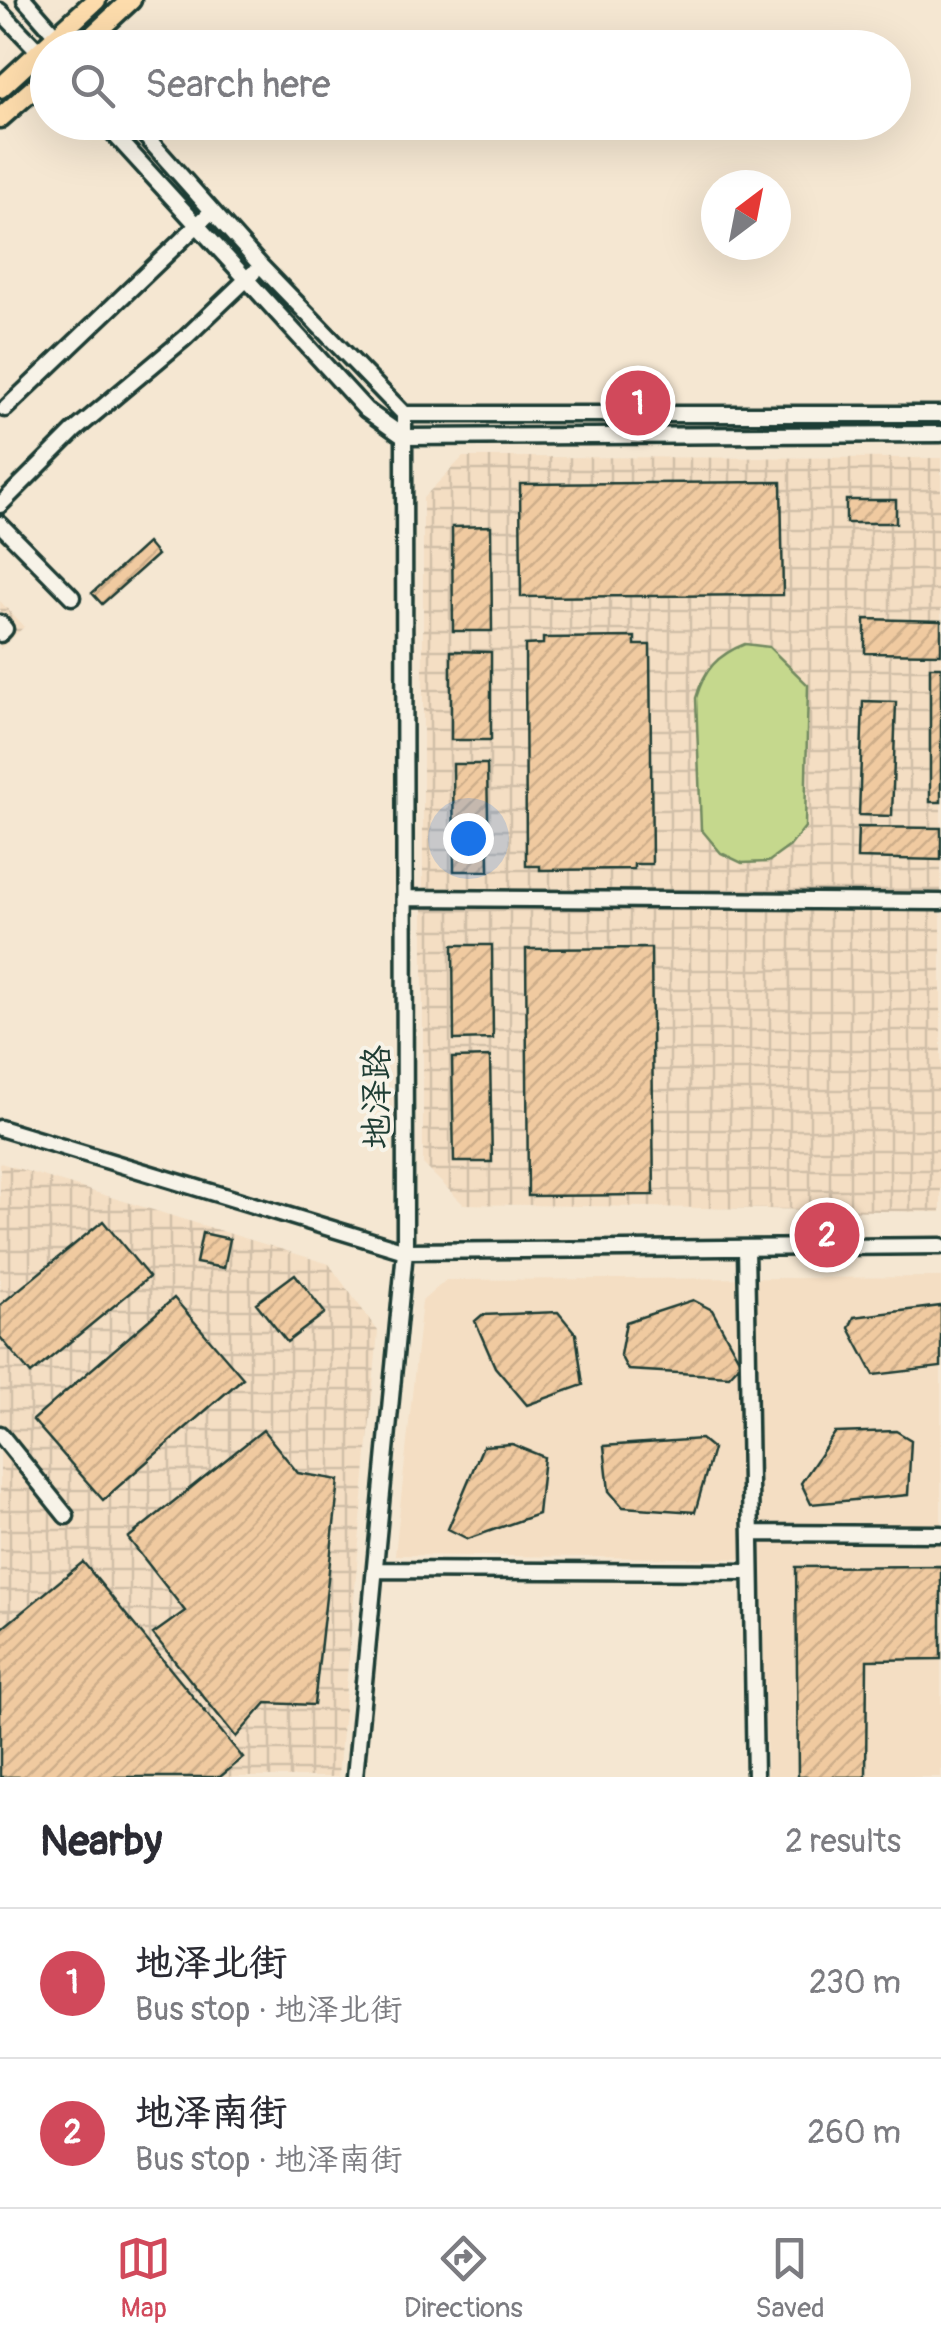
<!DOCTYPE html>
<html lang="en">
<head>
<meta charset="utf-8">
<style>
  :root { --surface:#fff; --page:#f7f7f7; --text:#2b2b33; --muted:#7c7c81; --line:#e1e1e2; --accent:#d1495b }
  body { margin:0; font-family:Pangolin,"LXGW WenKai TC",sans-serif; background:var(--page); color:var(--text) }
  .compass { position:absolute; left:701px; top:170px; width:90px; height:90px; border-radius:50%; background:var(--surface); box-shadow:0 10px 40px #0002; rotate:32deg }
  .you { position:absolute; left:468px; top:838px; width:35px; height:35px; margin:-25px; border:8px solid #fff; border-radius:50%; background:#1a73e8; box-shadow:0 0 0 15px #1a73e833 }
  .badge { display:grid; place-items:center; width:65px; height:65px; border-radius:50%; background:var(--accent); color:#fff; font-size:32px; font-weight:700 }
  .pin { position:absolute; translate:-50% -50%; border:5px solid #fff; box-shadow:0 2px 10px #0006 }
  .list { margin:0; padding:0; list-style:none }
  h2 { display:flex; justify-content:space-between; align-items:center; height:130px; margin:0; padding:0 40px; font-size:42px }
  h2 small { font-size:32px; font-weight:400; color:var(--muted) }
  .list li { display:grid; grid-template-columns:65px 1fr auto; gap:30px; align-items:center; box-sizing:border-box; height:150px; padding:0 40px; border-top:2px solid var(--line) }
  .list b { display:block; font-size:38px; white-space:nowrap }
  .list p { margin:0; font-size:32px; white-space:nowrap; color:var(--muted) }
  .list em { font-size:32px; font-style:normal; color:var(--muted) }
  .icon { flex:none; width:55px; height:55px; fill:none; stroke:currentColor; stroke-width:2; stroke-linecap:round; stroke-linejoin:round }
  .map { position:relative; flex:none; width:941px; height:1777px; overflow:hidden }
  .search { position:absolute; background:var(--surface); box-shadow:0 10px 40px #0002; left:30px; right:30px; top:30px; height:110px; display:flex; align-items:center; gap:25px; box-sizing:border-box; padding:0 35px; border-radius:55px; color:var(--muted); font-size:38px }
  .sheet { height:430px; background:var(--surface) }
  nav { display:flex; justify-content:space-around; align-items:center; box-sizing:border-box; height:140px; border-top:2px solid var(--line); background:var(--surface); font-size:28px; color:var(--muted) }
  nav a { display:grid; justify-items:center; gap:5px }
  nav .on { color:var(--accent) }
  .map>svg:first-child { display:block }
  .built { fill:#f4dec3 }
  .industrial { fill:url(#industrial-grid) }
  .green { fill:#c5d88d; stroke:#728a60; stroke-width:2.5 }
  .building { fill:url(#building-hatch); stroke:#1f3d34; stroke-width:2.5 }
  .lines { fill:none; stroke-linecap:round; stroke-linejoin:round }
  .minor-casing { stroke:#1f3d34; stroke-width:21 }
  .major-casing { stroke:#1f3d34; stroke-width:25 }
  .minor { stroke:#f7f3e8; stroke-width:14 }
  .major { stroke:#fddcac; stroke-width:18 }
  .labels { text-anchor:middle; stroke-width:8; stroke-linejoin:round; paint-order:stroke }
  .street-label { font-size:35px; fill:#1f3d34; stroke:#f7f3e8 }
</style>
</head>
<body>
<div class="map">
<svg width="941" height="1777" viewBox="0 0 941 1777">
  <defs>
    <pattern id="industrial-grid" width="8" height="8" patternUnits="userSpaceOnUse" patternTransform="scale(2.5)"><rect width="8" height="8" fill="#f4dec3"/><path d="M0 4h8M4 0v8" fill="none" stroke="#d1bfa8"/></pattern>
    <pattern id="building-hatch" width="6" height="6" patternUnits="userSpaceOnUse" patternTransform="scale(2.5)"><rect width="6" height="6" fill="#f0caa0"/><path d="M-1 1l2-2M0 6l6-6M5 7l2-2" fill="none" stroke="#cdae8a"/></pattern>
  </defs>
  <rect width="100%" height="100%" fill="#f5e7d2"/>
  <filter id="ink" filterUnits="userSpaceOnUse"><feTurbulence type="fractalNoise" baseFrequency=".01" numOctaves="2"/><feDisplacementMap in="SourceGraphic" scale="20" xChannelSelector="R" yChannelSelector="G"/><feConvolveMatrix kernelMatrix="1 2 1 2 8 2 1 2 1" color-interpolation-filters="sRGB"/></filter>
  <g filter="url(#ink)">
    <path class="built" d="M941,1277V1777H767L761,1559L395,1555L422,1301L446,1280Z"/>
    <path class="industrial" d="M463,457L941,458V1212L463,1204L423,1164V498Z
      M0,601L24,627L0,649Z
      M0,1163L329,1264L378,1331L338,1777H0Z"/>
    <path class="green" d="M745,644L769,647L808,685L805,827L790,846L768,862L742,863L721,853L701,829L696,698C704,670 717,655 745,644Z"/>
    <path class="building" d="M781,482L783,595L521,597L520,484Z
      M846,500H896V523H846Z
      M491,526L492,631H453L452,527Z
      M147,543L157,555L102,604L92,593Z
      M865,619L941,621V654L865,653Z
      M635,637V645H650L652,864H634V869L540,870V866H526L525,645L543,644V638Z
      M451,651L491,652V740H451Z
      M930,667H941V802H930Z
      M863,701L896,702L892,816L859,815Z
      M453,764H487L489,871H454Z
      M858,827L941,828V860L857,858Z
      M453,945H492L493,1039L454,1040Z
      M651,948L654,1195L528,1196L526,949Z
      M490,1057L492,1162H454L452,1058Z
      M103,1221L149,1277L31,1374L0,1337V1305Z
      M202,1233L230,1239L224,1268L196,1263Z
      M295,1274L325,1313L287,1342L256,1303Z
      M174,1298L243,1378L103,1500L33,1420Z
      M693,1300L712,1310L741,1363L729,1376L628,1370L620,1355L626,1322Z
      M941,1306V1367L874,1375L849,1328L854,1317Z
      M558,1312L576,1334L583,1385L527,1405L495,1367L475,1321L482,1315Z
      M263,1430L298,1473L339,1480L314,1705L266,1703L236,1737L153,1634L185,1611L128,1538Z
      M896,1431L911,1440L908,1495L811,1504L801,1483L835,1433Z
      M701,1439L713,1449L695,1512L623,1507L609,1491L604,1446Z
      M512,1444L544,1457L538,1514L468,1539L448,1529L483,1446Z
      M83,1562L243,1758L220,1777H0V1630Z
      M941,1566V1659L867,1660L866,1777H798L796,1567Z"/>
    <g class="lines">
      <g class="minor-casing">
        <path id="minor" d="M25,0L67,48
          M0,11L48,61
          M103,122L366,410L404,437L941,434
          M133,122L261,266L404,414H941
          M5,409L212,211
          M0,505L74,431L185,338L253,273
          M0,524L72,597
          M0,623L5,629L0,634
          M407,898L941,902
          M0,1128L405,1251L941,1246
          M746,1248L755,1777
          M0,1434L66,1516
          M751,1533L941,1534
          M377,1570L751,1572
          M355,1777L405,1251L404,414"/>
      </g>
      <g class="major-casing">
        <path id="major" d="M79,48L131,0
          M0,88L96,0
          M0,118L48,76"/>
      </g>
      <use href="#minor" class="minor"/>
      <use href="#major" class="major"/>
    </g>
  </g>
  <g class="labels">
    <g class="street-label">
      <text transform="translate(376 1097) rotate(-90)" y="12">地泽路</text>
    </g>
  </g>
</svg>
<svg class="compass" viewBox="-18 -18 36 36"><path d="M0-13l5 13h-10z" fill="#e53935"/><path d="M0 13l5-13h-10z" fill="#7c7c81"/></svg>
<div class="you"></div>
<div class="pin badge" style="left:638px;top:403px">1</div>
<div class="pin badge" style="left:827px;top:1235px">2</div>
<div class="search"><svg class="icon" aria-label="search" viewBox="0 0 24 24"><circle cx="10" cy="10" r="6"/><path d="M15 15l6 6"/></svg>Search here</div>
</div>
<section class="sheet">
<h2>Nearby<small>2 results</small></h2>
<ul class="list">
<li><span class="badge">1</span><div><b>地泽北街</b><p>Bus stop · 地泽北街</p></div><em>230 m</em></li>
<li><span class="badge">2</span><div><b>地泽南街</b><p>Bus stop · 地泽南街</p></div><em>260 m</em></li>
</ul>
</section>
<nav>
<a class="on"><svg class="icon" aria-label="map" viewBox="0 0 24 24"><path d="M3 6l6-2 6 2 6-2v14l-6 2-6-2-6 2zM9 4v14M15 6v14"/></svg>Map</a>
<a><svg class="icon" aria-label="directions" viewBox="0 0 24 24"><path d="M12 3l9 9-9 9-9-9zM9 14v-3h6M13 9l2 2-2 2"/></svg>Directions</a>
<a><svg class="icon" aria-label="saved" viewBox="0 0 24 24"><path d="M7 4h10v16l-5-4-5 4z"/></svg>Saved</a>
</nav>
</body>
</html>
